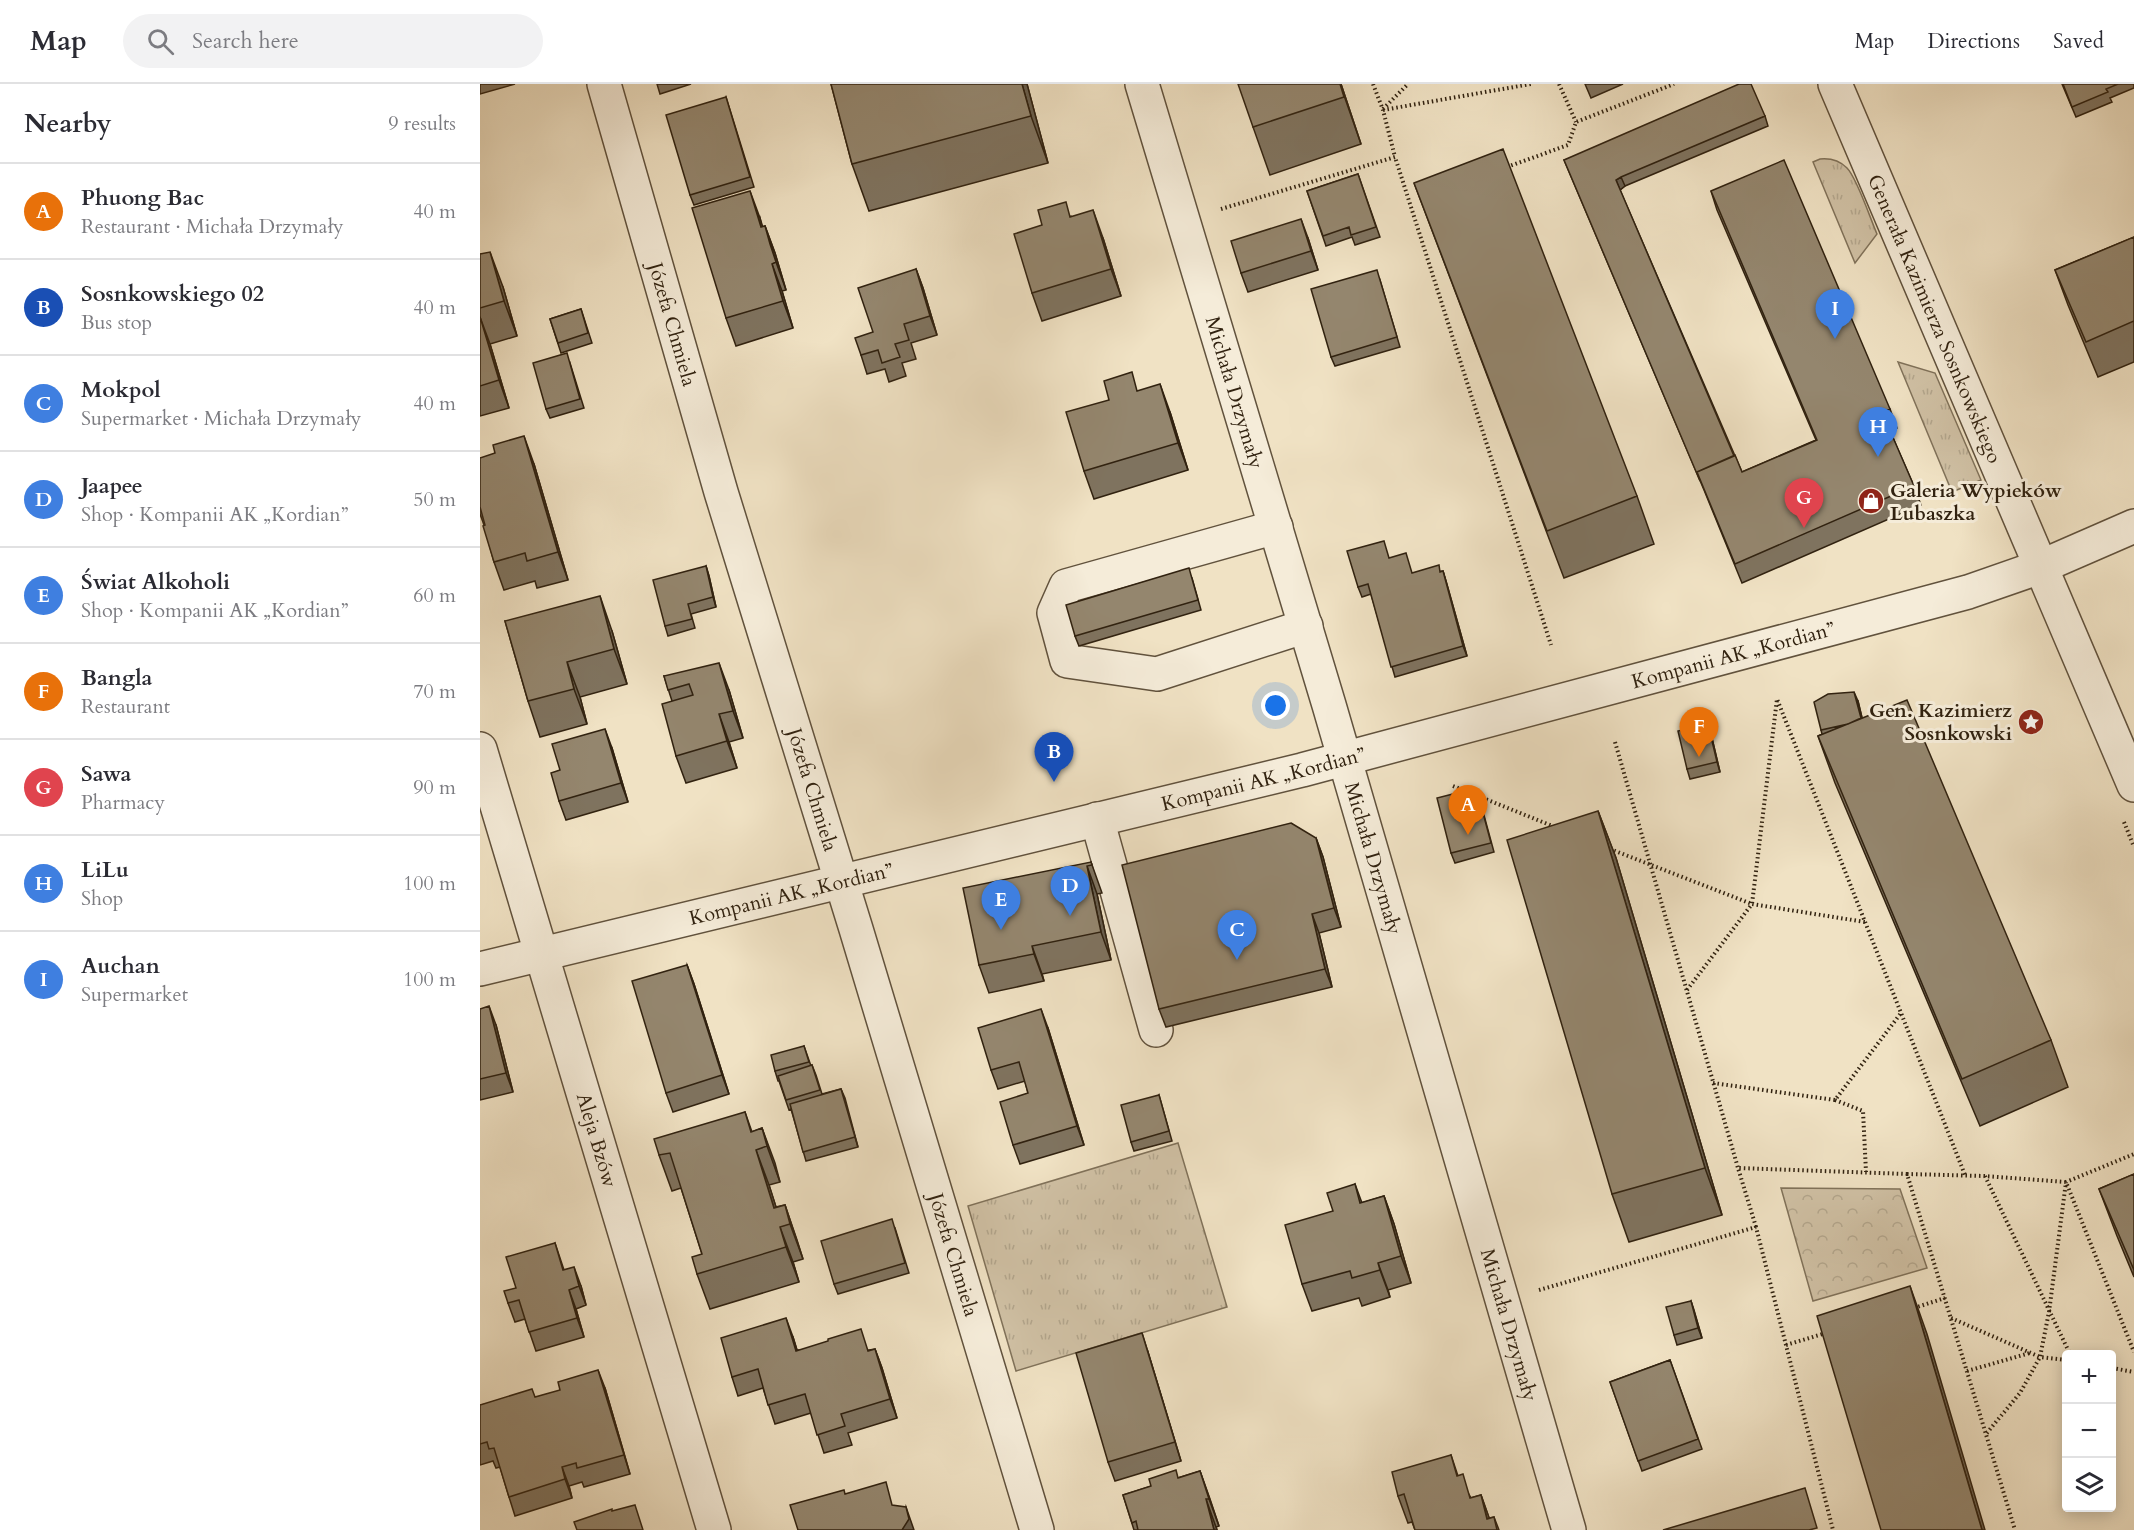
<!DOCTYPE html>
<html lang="en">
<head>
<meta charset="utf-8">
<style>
  :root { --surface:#fff; --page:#f2f2f3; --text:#2b2b33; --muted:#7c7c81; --line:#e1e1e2; --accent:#8f2418 }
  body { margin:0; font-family:Cardo,serif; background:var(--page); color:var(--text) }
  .controls { position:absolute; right:18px; bottom:18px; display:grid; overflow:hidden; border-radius:6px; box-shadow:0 3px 15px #0003 }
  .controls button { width:54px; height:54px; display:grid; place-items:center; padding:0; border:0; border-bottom:2px solid var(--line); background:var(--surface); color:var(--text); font:30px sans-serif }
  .you { position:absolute; left:796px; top:622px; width:21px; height:21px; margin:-15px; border:4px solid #fff; border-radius:50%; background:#1a73e8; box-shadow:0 0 0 9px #1a73e833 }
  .badge { display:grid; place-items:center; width:39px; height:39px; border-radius:50%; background:var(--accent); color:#fff; font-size:20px; font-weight:700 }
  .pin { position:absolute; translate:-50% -50px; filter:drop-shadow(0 2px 3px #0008) }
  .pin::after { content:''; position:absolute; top:32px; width:21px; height:18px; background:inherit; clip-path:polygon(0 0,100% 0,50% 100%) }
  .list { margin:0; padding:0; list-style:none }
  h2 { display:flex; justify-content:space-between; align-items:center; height:78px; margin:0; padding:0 24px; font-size:26px }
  h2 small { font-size:20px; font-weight:400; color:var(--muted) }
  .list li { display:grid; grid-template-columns:39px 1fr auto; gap:18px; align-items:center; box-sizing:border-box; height:96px; padding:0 24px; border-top:2px solid var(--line) }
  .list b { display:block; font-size:22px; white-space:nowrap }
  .list p { margin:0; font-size:20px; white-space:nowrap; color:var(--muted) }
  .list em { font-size:20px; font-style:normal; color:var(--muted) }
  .icon { flex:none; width:33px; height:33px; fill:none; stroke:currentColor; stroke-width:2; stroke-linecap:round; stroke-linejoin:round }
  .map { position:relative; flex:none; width:1654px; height:1446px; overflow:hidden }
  header { display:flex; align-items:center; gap:36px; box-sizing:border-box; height:84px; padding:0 30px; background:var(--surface); border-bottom:2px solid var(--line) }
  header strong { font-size:28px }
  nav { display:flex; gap:33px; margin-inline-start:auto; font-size:21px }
  .search { width:420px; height:54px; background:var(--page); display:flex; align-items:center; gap:15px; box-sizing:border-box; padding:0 21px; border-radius:33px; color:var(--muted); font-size:22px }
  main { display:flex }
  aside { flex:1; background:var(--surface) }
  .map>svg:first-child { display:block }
  .grass { fill:url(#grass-tufts); stroke:#80725a; stroke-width:1.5 }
  .forest { fill:url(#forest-crowns); stroke:#80725a; stroke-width:1.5 }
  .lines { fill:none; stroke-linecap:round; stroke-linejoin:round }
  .minor-casing { stroke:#61523d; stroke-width:36 }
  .path { stroke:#312210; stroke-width:4; stroke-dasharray:1.5 3; stroke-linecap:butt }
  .minor { stroke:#f5ecd9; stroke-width:33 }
  .wall { fill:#7f735f; stroke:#312210; stroke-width:1.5 }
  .shaded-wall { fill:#685e4d; stroke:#312210; stroke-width:1.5 }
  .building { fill:#94866e; stroke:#312210; stroke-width:1.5 }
  .labels { text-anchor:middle; stroke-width:6; stroke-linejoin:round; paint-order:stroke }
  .street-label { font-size:20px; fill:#312210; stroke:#f5ecd9 }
  .poi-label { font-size:20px; font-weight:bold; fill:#312210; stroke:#f5ecd9; text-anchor:start }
</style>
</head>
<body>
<header>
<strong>Map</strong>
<div class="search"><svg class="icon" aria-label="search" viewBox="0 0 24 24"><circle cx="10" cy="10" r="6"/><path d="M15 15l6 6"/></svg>Search here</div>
<nav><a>Map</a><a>Directions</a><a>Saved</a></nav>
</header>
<main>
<aside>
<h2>Nearby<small>9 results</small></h2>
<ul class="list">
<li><span class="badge" style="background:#e8710a">A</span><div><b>Phuong Bac</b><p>Restaurant · Michała Drzymały</p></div><em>40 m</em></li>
<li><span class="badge" style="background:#1a4fb4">B</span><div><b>Sosnkowskiego 02</b><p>Bus stop</p></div><em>40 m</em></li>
<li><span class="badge" style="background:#3f7fe0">C</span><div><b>Mokpol</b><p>Supermarket · Michała Drzymały</p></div><em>40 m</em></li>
<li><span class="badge" style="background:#3f7fe0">D</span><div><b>Jaapee</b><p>Shop · Kompanii AK „Kordian”</p></div><em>50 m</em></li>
<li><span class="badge" style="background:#3f7fe0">E</span><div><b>Świat Alkoholi</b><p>Shop · Kompanii AK „Kordian”</p></div><em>60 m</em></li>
<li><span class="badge" style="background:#e8710a">F</span><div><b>Bangla</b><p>Restaurant</p></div><em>70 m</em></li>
<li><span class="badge" style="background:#e0444e">G</span><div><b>Sawa</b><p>Pharmacy</p></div><em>90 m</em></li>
<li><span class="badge" style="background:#3f7fe0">H</span><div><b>LiLu</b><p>Shop</p></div><em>100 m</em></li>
<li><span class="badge" style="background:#3f7fe0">I</span><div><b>Auchan</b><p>Supermarket</p></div><em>100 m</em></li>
</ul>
</aside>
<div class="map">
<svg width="1654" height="1446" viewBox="0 0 1654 1446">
  <defs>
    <pattern id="grass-tufts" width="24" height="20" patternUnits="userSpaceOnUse" patternTransform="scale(1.5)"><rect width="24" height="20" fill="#d0c1a5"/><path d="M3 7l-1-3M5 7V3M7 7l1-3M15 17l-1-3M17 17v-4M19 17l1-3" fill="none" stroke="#b3a68d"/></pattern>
    <pattern id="forest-crowns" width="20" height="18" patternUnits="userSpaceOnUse" patternTransform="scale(1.5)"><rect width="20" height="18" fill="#d0c1a5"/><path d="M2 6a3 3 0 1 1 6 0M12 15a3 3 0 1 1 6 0" fill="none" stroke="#b3a68d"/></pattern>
  </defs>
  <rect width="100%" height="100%" fill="#f0e2c4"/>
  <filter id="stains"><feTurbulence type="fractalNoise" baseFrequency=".00333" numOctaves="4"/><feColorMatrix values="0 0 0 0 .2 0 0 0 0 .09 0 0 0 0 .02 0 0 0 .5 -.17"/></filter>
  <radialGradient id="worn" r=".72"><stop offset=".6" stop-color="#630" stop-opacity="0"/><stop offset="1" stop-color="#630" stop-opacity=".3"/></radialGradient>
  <path class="grass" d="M1340,75C1350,74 1359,76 1367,84C1377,94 1390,134 1397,150L1375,179L1333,78Z
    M1418,278L1455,289L1501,396L1472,408Z
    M698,1059L747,1223L536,1287L488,1122Z"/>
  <path class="forest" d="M1301,1104L1420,1105L1447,1184L1333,1217Z"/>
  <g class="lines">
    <g class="minor-casing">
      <g id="minor">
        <path id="s1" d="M124,0L241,408L376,845L557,1446"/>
        <path id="s2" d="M662,0L849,621L1089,1446"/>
        <path id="s3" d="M1355,0L1654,701"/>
        <path d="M796,443L586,502L574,529L587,577L677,590L826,542"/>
        <path id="s4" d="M0,665L234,1446"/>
        <path d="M617,735L676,946"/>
        <path id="s5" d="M0,885L822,686L1488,508L1560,483L1654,442"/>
      </g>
    </g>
    <path class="path" d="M893,0L903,26L915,73
      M1079,0L1096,38
      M903,25L928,0
      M903,26L1051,0
      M1027,83L1088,61L1096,38L1194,0
      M741,125L915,73L1071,561
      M1135,658L1258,1084
      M973,702L1075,743
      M1644,738L1654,763
      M1130,765L1272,820L1297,615L1485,1091
      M1207,906L1272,820L1385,838
      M1233,999L1355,1016L1421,929
      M1355,1016L1383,1027L1386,1088
      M1427,1090L1504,1092L1586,1098L1654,1268
      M1505,1092L1590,1270
      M1276,1143L1258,1084L1427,1090L1535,1446
      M1059,1206L1276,1143L1353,1446
      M1434,1224L1465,1214
      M1471,1234L1560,1273L1540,1309L1506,1350
      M1306,1261L1346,1249
      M1586,1276L1560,1273L1569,1228L1586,1098L1654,1070
      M1632,1284L1654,1288
      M1487,1287L1550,1269"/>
    <use href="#minor" class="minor"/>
  </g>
  <path class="wall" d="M0,0H35L0,10Z
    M177,0H211L180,10Z
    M351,0H547L568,79L389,127L372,80Z
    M861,0L881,60L790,91L773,43Z
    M1105,0H1143L1111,14Z
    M1582,0H1654V4L1630,14L1632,18L1596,33Z
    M246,13L274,103L214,121L210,111Z
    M1285,32L1288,42L1145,102L1140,106L1262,388L1336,356L1237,126L1231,107L1410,325L1417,344L1410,347L1434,402L1441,421L1262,499L1224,406L1084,76Z
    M878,90L900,153L875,161L872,153L846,162L827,107Z
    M934,99L1157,412L1174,460L1084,494Z
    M591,132L623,154L641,212L562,237L552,209Z
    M280,134L282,143L285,142L295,169L306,206L302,207L313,244L256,262L246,234Z
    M1654,153V278L1618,293L1588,221L1575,186Z
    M828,154L838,186L768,208L761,189Z
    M0,170L23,203L37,252L10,260L29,324L0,332Z
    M436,185L443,204L457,251L431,259L436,275L422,279L426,292L409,298L405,285L387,290L381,271L393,248Z
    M900,196L920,263L855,282L851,273Z
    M101,225L112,259L81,269L70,235Z
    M90,279L104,324L70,334L66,325Z
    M629,316L690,328L708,386L614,415L604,387Z
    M0,374L54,380L88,496L57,504L55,497L24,506L14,478L4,441L0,430Z
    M910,474L932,489L963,487L966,497L987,572L915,593L891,510L882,513L878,503Z
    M226,482L229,492L236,523L211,530L215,544L188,552L185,542Z
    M712,494L721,526L599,562L595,552Z
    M25,537L132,547L147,600L100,613L107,640L60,653L48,617Z
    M184,592L249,606L263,654L249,658L257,684L206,699L196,672L192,617Z
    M1378,617L1382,634L1571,956L1588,1003L1500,1042L1355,699L1338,652L1342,650L1341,646Z
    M1231,650L1240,688L1210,695L1207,685Z
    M132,664L148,718L86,736L79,717Z
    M981,719L1002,724L1014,768L975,779L971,769Z
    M1118,727L1136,774L1242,1131L1149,1158L1132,1110Z
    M836,754L843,773L861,843L839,849L852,903L686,943L679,925Z
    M611,778L622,809L617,810L631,876L562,890L564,897L509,909L499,881Z
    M207,881L214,900L249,1010L193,1028L186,1009Z
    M0,925L16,941L33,1008L0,1016Z
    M568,944L604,1061L540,1080L533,1061L548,1009L545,997L518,1005L511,986Z
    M324,962L331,982L332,981L336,991L342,1010L361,1005L378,1063L326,1077L311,1025L309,1026L299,997H298L295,987Z
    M679,1011L692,1057L654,1067L651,1058Z
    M265,1028L272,1048L282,1044L300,1098L289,1101L296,1123L305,1121L323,1175L313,1178L319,1198L230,1225L217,1190L222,1170L201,1104L192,1107L179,1071Z
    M1654,1090V1193L1637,1152L1619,1105Z
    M875,1100L882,1119L904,1112L914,1140L931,1199L908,1206L910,1213L882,1222L879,1214L832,1227L822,1200L853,1127Z
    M415,1144L429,1189L358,1210L354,1200Z
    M75,1159L84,1186L101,1202L106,1221L96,1225L104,1253L56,1267L45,1235L35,1238L28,1219L36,1204Z
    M1211,1217L1222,1254L1197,1261L1194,1251Z
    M313,1253L317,1266H389L395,1265L402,1284L417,1334L368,1349L372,1361L344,1369L331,1329L295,1340L283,1304L258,1312L252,1293Z
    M668,1268L701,1377L635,1397L628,1378Z
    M1190,1276L1222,1365L1162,1387L1130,1298Z
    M125,1304L150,1390L104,1403L102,1398L89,1402L92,1414L35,1432L29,1413L20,1383L16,1384L13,1377L0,1381V1321Z
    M971,1371L978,1392L991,1414L1001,1411L1009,1434L1014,1433L1019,1446H935L932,1438L928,1439L918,1412Z
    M720,1387L739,1442L736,1443L737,1446H654L643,1411Z"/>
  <path class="shaded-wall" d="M542,0H547L568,79L551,32Z
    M860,0H861L881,60Z
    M1141,93L1145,102L1140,106L1136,96Z
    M270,107L280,134L291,170L281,143Z
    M613,126L623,154L641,212L631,185Z
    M821,135L828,154L838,186L831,167Z
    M285,142L295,169L306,206L296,178Z
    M10,168L23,203L37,252L24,217Z
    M292,180L302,207L313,244L303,217Z
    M436,185L443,204L457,251L450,232Z
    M0,233L10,260L29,324L19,296Z
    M680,300L690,328L708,386L698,359Z
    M44,352L54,380L88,496L78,468Z
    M226,482L229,492L236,523L233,513Z
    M963,487L966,497L987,572L983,562Z
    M120,512L132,547L147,600L134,565Z
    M87,578L100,613L107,640L94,605Z
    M239,579L249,606L263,654L253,627Z
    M1374,608L1378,617L1385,646L1382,636Z
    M239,630L249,658L257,684L247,657Z
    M1228,640L1231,650L1240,688L1237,678Z
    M125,645L132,664L148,718L141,699Z
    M1118,727L1136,774L1242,1131L1225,1084Z
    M836,754L843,773L861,843L854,824Z
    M607,782L617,810L631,876L621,848Z
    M832,830L839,849L852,903L845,885Z
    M552,862L562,890L564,897L554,870Z
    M207,881L214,900L249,1010L242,991Z
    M9,922L16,941L33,1008L26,989Z
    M561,925L568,944L604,1061L597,1042Z
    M361,1005L365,1014L378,1063L375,1053Z
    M282,1044L295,1079L300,1098L287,1062Z
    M276,1066L289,1101L302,1142L294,1124Z
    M904,1112L914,1140L931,1199L921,1172Z
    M305,1121L317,1156L323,1175L310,1140Z
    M300,1143L313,1178L319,1198L306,1163Z
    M898,1179L908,1206L910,1213L900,1186Z
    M94,1183L101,1202L106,1221L99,1202Z
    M1430,1202L1447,1250L1505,1446H1502Z
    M89,1206L96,1225L104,1253L97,1234Z
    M1211,1217L1214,1226L1222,1254L1218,1244Z
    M306,1234L313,1253L323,1286L316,1267Z
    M662,1249L668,1268L701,1377L695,1358Z
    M395,1265L402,1284L417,1334L410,1315Z
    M118,1286L125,1304L150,1390L144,1371Z
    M82,1383L89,1402L92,1414L85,1395Z
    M720,1387L730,1415L739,1442L729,1415Z
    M1001,1411L1011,1439L1007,1435Z
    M726,1415L737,1446H734Z
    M426,1423L434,1446H422Z"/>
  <path class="building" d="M351,0H542L551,32L372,80Z
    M758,0H860L864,13L773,43Z
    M1259,0H1271L1285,32L1141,93L1136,96L1254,372L1217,388L1220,397L1084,76Z
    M1583,0H1638L1626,5L1628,8L1592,23Z
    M246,13L270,93L210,111L186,31Z
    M1023,65L1157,412L1067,447L934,99Z
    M1304,76L1410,325L1402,328L1434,402L1255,480L1217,388L1255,371L1262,388L1337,356L1231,107Z
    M878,90L896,143L871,151L869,143L843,152L827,107Z
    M270,107L281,143L285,142L290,160L296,178L292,180L303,217L246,234L212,124Z
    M586,118L590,133L613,126L631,185L552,209L534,150L562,141L558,126Z
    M821,135L831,167L761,189L751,157Z
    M1654,153V237L1606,258L1575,186Z
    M10,168L24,217L0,224V170Z
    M436,185L450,232L424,240L429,256L415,260L420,273L402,279L398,266L381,271L375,254L393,248L378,204Z
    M897,186L917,253L851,273L831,205Z
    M101,225L108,249L78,259L70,235Z
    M0,233L19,296L0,302Z
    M87,269L100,315L66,325L53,279Z
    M652,288L657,307L680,300L698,359L604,387L586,328L629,316L624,297Z
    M44,352L78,468L47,477L45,469L14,478L3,442L5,441L0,423V374L15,369L13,361Z
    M904,457L909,474L926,469L932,489L959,481L960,488L963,487L983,562L911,583L888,500L878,503L867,467Z
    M226,482L233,513L208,520L212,535L185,542L173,496Z
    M709,484L718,516L595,552L586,521Z
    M120,512L134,565L87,578L94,605L48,617L25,537Z
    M239,579L253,627L239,630L247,657L196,672L182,620L213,611L209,600L188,606L184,592Z
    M1374,608L1381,634L1368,640L1341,646L1334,618L1348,610Z
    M1427,616L1571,956L1482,995L1338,652Z
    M1228,640L1237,678L1207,685L1198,647Z
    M125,645L141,699L79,717L71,689L80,686L72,660Z
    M977,709L980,719L999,714L1011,759L971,769L957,714Z
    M1118,727L1225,1084L1132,1110L1027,756Z
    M811,739L836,754L854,824L832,830L845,885L679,925L642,781Z
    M611,778L612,781L607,782L621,848L552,862L554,870L499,881L483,804Z
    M207,881L242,991L186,1009L152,897Z
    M9,922L26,989L0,995V925Z
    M561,925L597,1042L533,1061L520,1018L548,1009L539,978L511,986L498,944Z
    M324,962L329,978L295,987L291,971Z
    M332,981L340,1006L306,1016L298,992Z
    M361,1005L375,1053L323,1068L310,1020Z
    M679,1011L689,1047L651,1058L641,1021Z
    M265,1028L271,1048L282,1044L287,1062L276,1066L294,1124L305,1121L310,1140L300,1143L306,1163L217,1190L212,1173L222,1170L190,1069L179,1071L174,1055Z
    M1654,1090V1186L1619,1105Z
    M875,1100L880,1119L904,1112L921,1172L898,1179L900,1186L872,1194L870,1187L822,1200L805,1141L853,1127L847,1109Z
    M412,1135L425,1179L354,1200L341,1157Z
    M75,1159L83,1186L94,1183L99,1202L89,1206L97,1234L49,1248L39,1216L28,1219L24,1207L36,1204L26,1173Z
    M1430,1202L1502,1446H1401L1337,1232Z
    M1211,1217L1218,1244L1194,1251L1186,1223Z
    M306,1234L316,1267L348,1257V1255L381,1245L388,1267L395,1265L410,1315L361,1330L365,1342L337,1351L325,1310L288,1321L278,1285L252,1293L241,1254Z
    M662,1249L695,1358L628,1378L596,1269Z
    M1190,1276L1218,1355L1158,1377L1130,1298Z
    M118,1286L144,1371L97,1384L96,1379L82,1383L85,1395L29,1413L14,1364L9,1365L7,1358L0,1360V1321L52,1305L55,1313L80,1306L78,1298Z
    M971,1371L977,1392L983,1390L990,1414L1001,1411L1007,1435L1014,1433L1017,1446H935L924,1410L918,1412L912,1388Z
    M696,1386L698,1394L720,1387L729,1415H726L734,1446H658L656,1437L652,1439L643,1411L671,1402L669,1395Z
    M406,1398L412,1421L426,1423L429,1435L422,1446H318L310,1421L364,1406L365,1410Z
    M1325,1404L1337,1444L1329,1446H1183Z
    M155,1421L163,1446H97L94,1438L132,1425V1427Z"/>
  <defs>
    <g id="shop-disc" transform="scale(1.35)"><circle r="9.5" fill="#8f2418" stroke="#f5ecd9"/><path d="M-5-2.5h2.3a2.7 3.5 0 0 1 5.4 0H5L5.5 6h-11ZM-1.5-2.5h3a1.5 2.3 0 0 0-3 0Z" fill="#fff"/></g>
    <g id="sight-disc" transform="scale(1.35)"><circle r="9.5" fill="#8f2418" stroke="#f5ecd9"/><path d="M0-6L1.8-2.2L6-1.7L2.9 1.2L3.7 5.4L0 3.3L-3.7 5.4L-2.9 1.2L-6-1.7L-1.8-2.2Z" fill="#fff"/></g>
  </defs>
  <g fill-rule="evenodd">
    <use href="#shop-disc" x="1391" y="417"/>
    <use href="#sight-disc" x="1551" y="638"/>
  </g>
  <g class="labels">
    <g class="street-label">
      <text dy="7" stroke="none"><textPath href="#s3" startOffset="255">Generała Kazimierza Sosnkowskiego</textPath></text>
      <text dy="7" stroke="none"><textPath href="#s1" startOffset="250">Józefa Chmiela</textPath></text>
      <text dy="7" stroke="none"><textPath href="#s2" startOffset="322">Michała Drzymały</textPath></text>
      <text dy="7" stroke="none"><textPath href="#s5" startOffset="1292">Kompanii AK „Kordian”</textPath></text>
      <text dy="7" stroke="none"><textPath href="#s5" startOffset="806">Kompanii AK „Kordian”</textPath></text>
      <text dy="7" stroke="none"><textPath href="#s1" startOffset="736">Józefa Chmiela</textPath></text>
      <text dy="7" stroke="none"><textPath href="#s2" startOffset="808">Michała Drzymały</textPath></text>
      <text dy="7" stroke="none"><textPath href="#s5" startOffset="320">Kompanii AK „Kordian”</textPath></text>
      <text dy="7" stroke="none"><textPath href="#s4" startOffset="408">Aleja Bzów</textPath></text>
      <text dy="7" stroke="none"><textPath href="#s1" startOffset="1222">Józefa Chmiela</textPath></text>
      <text dy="7" stroke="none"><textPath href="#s2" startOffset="1294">Michała Drzymały</textPath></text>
    </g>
    <g class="poi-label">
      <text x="1410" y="413">Galeria Wypieków<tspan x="1410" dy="23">Lubaszka</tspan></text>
      <text x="1532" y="633" text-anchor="end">Gen. Kazimierz<tspan x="1532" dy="23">Sosnkowski</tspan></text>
    </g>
  </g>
  <rect width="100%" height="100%" filter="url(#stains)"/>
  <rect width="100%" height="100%" fill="url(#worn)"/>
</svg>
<div class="controls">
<button>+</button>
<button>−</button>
<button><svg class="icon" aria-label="layers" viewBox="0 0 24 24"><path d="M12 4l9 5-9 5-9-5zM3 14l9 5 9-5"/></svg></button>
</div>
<div class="you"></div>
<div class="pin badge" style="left:988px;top:751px;background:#e8710a">A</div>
<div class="pin badge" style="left:574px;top:698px;background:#1a4fb4">B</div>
<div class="pin badge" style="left:757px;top:876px;background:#3f7fe0">C</div>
<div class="pin badge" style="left:590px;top:832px;background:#3f7fe0">D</div>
<div class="pin badge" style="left:521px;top:846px;background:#3f7fe0">E</div>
<div class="pin badge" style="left:1219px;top:673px;background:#e8710a">F</div>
<div class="pin badge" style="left:1324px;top:444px;background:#e0444e">G</div>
<div class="pin badge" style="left:1398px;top:373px;background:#3f7fe0">H</div>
<div class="pin badge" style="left:1355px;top:255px;background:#3f7fe0">I</div>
</div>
</main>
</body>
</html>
